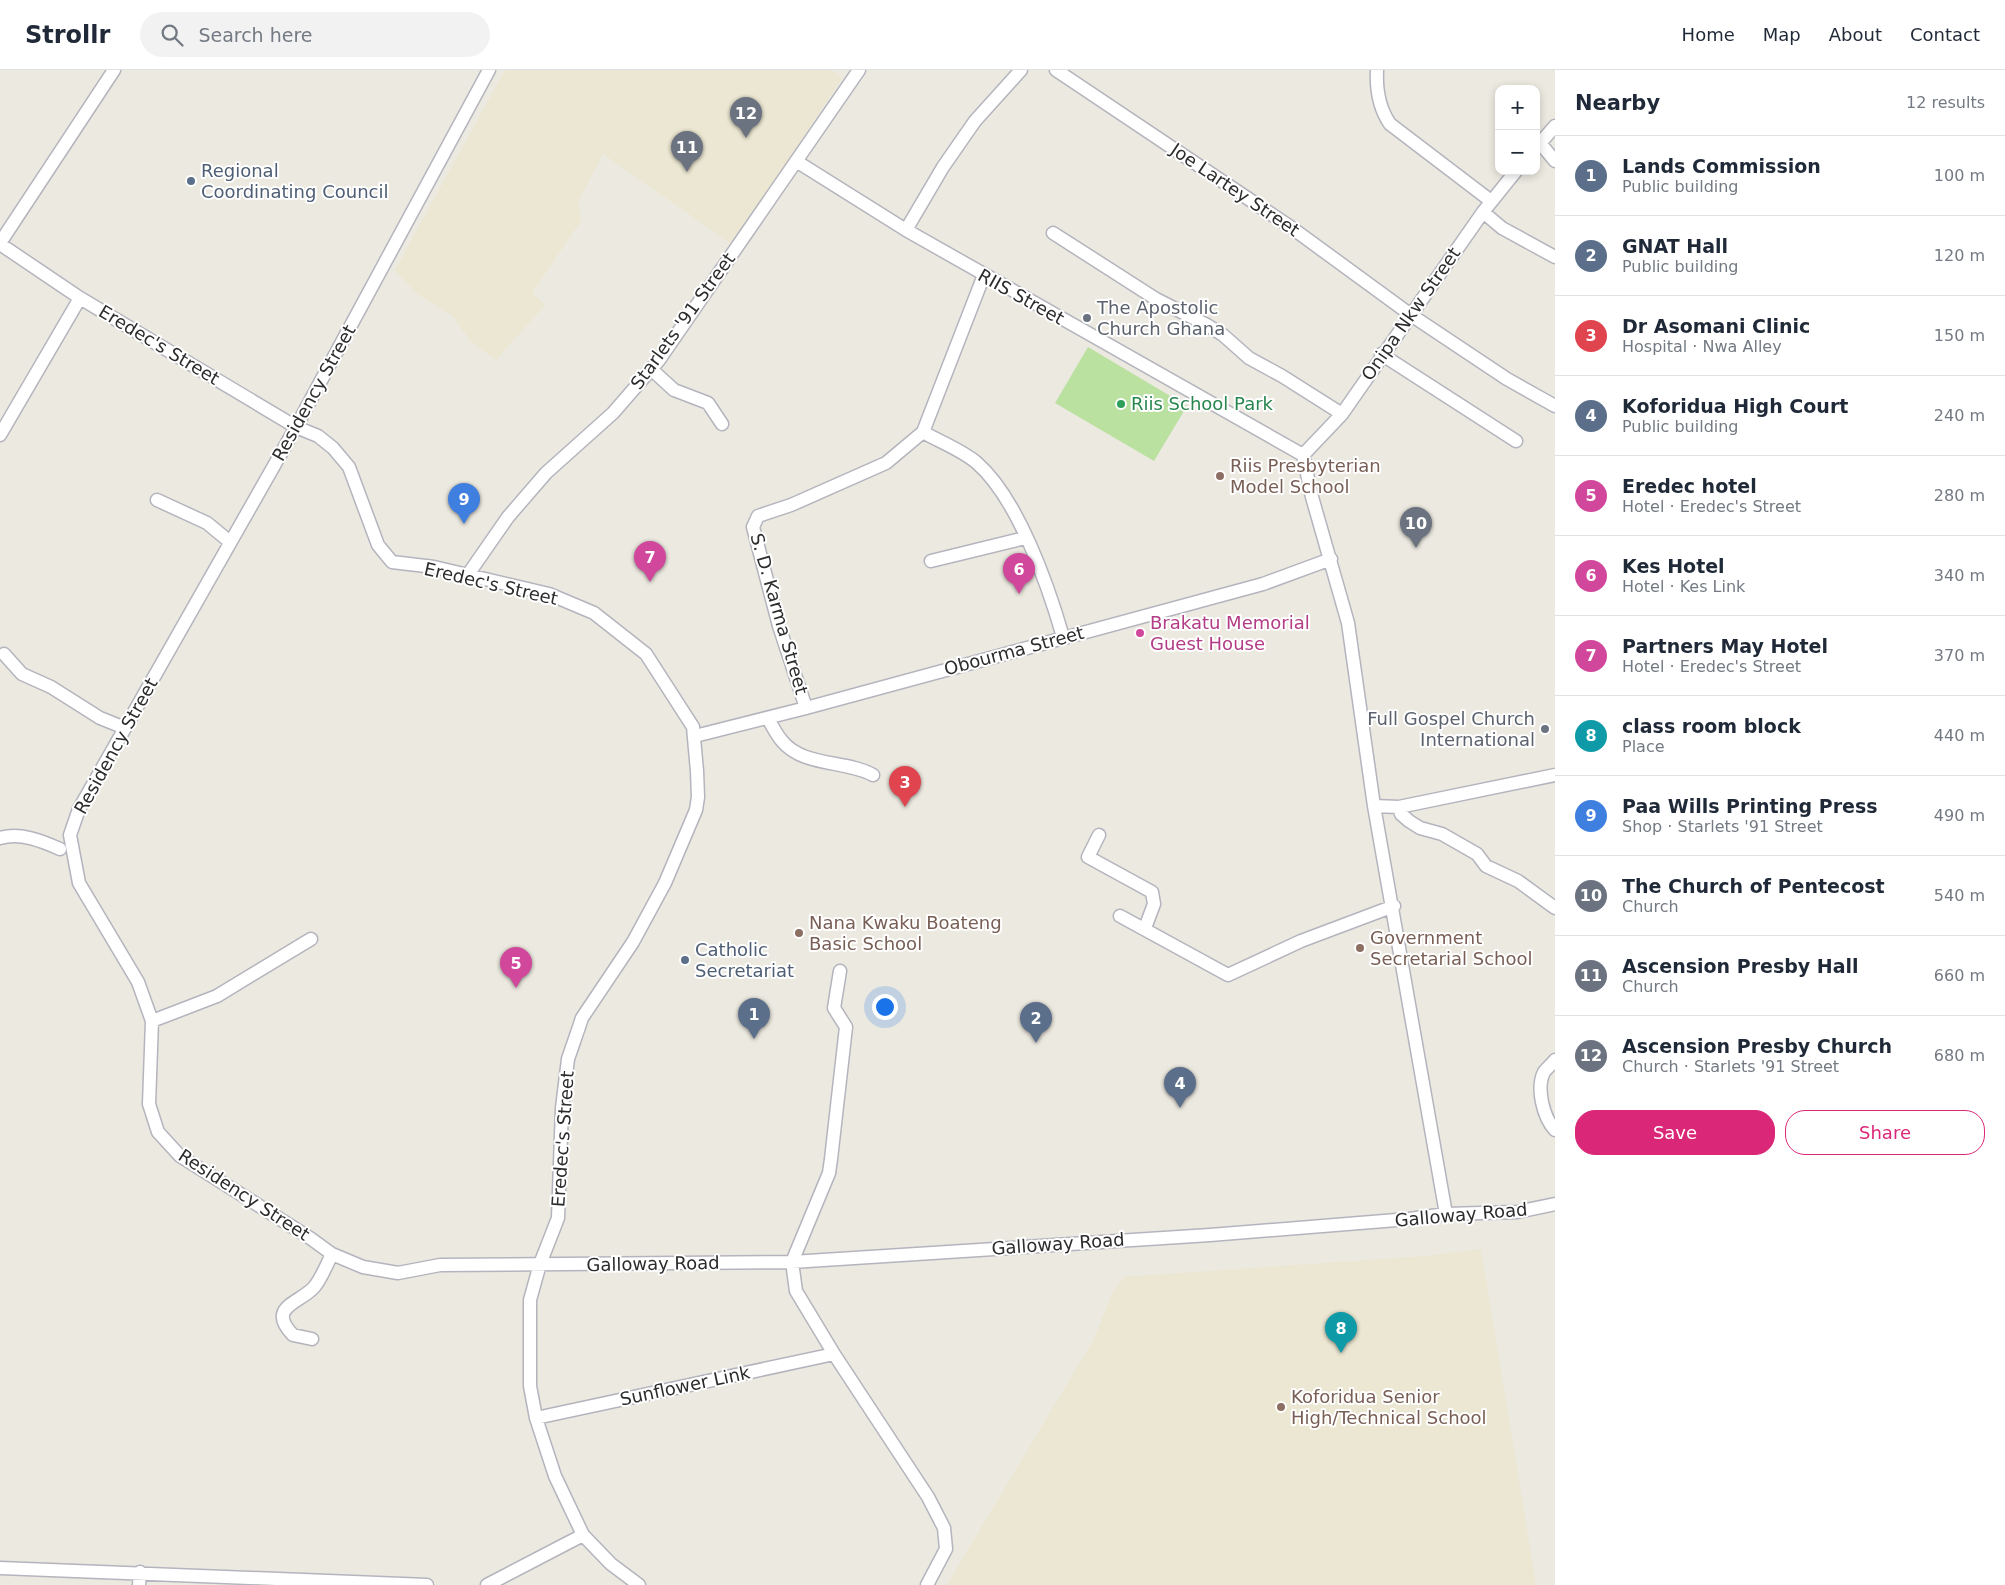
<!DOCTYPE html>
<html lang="en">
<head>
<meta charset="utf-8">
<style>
  :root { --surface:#fff; --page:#f2f2f3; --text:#1f2937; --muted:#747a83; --line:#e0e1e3; --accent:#db2777 }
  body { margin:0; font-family:"DejaVu Sans",sans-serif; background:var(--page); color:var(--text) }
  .controls { position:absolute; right:15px; top:15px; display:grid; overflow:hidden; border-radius:10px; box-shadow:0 2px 8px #0003 }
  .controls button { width:45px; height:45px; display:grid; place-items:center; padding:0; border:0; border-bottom:1px solid var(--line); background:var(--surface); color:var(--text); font:25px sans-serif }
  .you { position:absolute; left:884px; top:936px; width:18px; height:18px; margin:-12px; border:4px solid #fff; border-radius:50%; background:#1a73e8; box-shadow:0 0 0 8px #1a73e833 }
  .badge { display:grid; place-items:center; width:32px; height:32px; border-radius:50%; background:var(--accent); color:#fff; font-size:16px; font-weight:700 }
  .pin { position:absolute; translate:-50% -41px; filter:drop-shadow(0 1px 2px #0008) }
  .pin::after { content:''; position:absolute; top:26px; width:18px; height:15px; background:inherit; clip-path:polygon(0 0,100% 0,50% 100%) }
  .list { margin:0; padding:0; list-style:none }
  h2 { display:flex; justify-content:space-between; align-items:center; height:65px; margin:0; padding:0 20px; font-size:21px }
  h2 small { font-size:16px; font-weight:400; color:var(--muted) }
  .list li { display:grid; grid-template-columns:32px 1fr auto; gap:15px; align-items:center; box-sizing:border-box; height:80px; padding:0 20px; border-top:1px solid var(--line) }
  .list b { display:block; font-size:19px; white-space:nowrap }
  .list p { margin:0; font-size:16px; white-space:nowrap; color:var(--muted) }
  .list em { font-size:16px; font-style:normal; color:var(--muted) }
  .actions { display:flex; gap:10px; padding:15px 20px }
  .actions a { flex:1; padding:11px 0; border:1px solid var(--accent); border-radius:20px; text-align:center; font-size:18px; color:var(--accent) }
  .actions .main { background:var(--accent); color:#fff }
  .icon { flex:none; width:28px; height:28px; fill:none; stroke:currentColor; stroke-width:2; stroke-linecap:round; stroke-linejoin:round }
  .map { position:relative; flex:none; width:1555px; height:1515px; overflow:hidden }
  header { display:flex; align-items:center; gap:30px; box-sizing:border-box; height:70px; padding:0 25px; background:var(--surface); border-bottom:1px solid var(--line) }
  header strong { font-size:24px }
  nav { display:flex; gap:28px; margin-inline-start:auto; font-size:18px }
  .search { width:350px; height:45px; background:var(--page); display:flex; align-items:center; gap:12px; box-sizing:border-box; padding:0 18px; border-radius:28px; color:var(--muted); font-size:19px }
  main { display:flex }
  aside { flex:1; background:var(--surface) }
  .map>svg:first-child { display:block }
  .education { fill:#ebe7d2 }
  .pitch { fill:#bbe1a1 }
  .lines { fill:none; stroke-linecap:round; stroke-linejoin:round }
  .minor-casing { stroke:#b4b4be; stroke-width:15 }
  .minor { stroke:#fff; stroke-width:12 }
  .service-dot { fill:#5c6f8a; stroke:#fff; stroke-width:2 }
  .worship-dot { fill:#6b7280; stroke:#fff; stroke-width:2 }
  .leisure-dot { fill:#2e9e5b; stroke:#fff; stroke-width:2 }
  .education-dot { fill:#8d6e63; stroke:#fff; stroke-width:2 }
  .hotel-dot { fill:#d1479c; stroke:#fff; stroke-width:2 }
  .labels { text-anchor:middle; stroke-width:4; stroke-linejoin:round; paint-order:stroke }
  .service-label { font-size:18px; fill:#4e5e75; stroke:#fff; text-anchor:start }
  .street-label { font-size:18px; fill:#2c2c2c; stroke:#fff }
  .worship-label { font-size:18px; fill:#5b616d; stroke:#fff; text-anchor:start }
  .leisure-label { font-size:18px; fill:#27864d; stroke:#fff; text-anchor:start }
  .education-label { font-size:18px; fill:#785e54; stroke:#fff; text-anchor:start }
  .hotel-label { font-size:18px; fill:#b23c85; stroke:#fff; text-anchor:start }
</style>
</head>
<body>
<header>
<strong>Strollr</strong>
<div class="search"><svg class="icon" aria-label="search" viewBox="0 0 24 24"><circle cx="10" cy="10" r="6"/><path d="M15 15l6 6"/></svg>Search here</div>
<nav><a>Home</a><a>Map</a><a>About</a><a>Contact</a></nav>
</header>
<main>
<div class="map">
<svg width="1555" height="1515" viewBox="0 0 1555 1515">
  <rect width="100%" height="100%" fill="#ece9e0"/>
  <path class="education" d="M505,0H831L842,8L733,175L603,84L578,132L581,151L532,223L545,235L496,290L470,271L453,246L417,224L395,200Z
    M1481,1179L1536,1515H947L1094,1269L1112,1224L1124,1207L1426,1186Z"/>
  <path class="pitch" d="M1088,277L1187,336L1154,391L1055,333Z"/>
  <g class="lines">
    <g class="minor-casing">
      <path id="minor" d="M489,0L296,357L79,739L70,765L79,813L138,912L152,951L149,1034L158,1062L180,1086L310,1168L332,1184L363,1197L398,1203L440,1195L792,1192L1210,1165L1409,1149L1446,1144L1517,1142L1555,1134
        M1056,0L1292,158L1411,245L1507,309L1555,336
        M1377,0C1376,20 1379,38 1390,54L1491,131
        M1540,73L1555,91
        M1536,78L1555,56
        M796,91L906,160L1303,385
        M1483,142L1502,158L1555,187
        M906,160L943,97L975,51L1021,0
        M1053,163L1156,229L1207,255L1223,265L1249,288L1282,306L1342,344
        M0,173L114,0
        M0,174L80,228L296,357L318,366L333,378L349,397L378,475L392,492L434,497L549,524L594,543L646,584L693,657L697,701L698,727L696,740L665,813L633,872L582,948L579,957L568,989L562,1038L558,1148L540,1194L530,1230V1316L536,1348L555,1406L583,1465L611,1494L639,1515
        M1381,284L1516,371
        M651,299L674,320L708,333L722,354
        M923,362C940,372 962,380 977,393C1018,429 1048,515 1063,567
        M0,365L80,228
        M1303,385L1312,427L1348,553L1374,736L1446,1144
        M1303,385L1342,344L1483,142L1516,101
        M157,430L207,453L230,472
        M931,491L1025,468
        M467,506L508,447L546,403L613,343L659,290L859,0
        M4,584L22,604L51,617L100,648L125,658
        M806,638L779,556L753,457L758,446L791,435L886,393L923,362L984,205
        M768,648C772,656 776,664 782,671C803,697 846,690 873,705
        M695,666L806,638L1263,514L1331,489
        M1374,736L1399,737L1555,705
        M1399,737L1401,744L1409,751L1420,758L1442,764L1477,784L1486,796L1518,811L1555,838
        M1099,765L1088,787L1152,822L1154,834L1145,858
        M0,768C20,762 42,771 60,779
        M1120,846L1228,905L1301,871L1394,836
        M840,901L834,938L846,957L831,1089L829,1103L792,1192L796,1221L834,1284L928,1427L944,1458L946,1479L927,1515
        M152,951L217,926L311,869
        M1555,990C1552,994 1547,998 1544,1002C1536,1018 1543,1047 1555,1060
        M312,1269L293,1265C265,1236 302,1233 315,1216C322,1207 327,1194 332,1184
        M536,1348L834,1284
        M0,1498L427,1515
        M139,1515L140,1502
        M487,1515L583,1465"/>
    </g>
    <use href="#minor" class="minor"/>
  </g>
  <g class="service-dot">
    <circle cx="191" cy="111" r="5"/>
    <circle cx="685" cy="890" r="5"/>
  </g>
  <g class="worship-dot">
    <circle cx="1087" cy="248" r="5"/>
    <circle cx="1545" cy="659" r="5"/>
  </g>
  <circle class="leisure-dot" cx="1121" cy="334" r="5"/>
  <g class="education-dot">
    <circle cx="1220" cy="406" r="5"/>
    <circle cx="799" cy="863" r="5"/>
    <circle cx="1360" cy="878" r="5"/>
    <circle cx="1281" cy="1337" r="5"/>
  </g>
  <circle class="hotel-dot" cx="1140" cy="563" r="5"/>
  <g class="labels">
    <g class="service-label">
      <text x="201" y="107">Regional<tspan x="201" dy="21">Coordinating Council</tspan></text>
      <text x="695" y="886">Catholic<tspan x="695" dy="21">Secretariat</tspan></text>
    </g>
    <g class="street-label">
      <text transform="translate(1235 120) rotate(34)" y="6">Joe Lartey Street</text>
      <text transform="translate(1021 227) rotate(29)" y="6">RIIS Street</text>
      <text transform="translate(1411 244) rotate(-55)" y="6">Onipa Nkw Street</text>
      <text transform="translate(683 251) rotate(-54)" y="6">Starlets '91 Street</text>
      <text transform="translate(159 275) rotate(31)" y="6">Eredec's Street</text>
      <text transform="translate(314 323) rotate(-61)" y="6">Residency Street</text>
      <text transform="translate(491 514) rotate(13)" y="6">Eredec's Street</text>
      <text transform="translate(779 544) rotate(74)" y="6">S. D. Karma Street</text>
      <text transform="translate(1014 581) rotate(-15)" y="6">Obourma Street</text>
      <text transform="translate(116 676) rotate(-61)" y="6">Residency Street</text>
      <text transform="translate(563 1069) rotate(-86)" y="6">Eredec's Street</text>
      <text transform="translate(244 1125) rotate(33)" y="6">Residency Street</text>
      <text transform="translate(1461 1145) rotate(-5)" y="6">Galloway Road</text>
      <text transform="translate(1058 1174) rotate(-4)" y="6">Galloway Road</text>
      <text transform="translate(653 1194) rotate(-1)" y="6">Galloway Road</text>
      <text transform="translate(685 1316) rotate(-12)" y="6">Sunflower Link</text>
    </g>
    <g class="worship-label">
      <text x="1097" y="244">The Apostolic<tspan x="1097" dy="21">Church Ghana</tspan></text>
      <text x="1535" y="655" text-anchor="end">Full Gospel Church<tspan x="1535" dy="21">International</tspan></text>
    </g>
    <g class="leisure-label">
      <text x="1131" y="340">Riis School Park</text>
    </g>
    <g class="education-label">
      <text x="1230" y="402">Riis Presbyterian<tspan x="1230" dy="21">Model School</tspan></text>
      <text x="809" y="859">Nana Kwaku Boateng<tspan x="809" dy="21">Basic School</tspan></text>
      <text x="1370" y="874">Government<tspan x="1370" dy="21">Secretarial School</tspan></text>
      <text x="1291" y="1333">Koforidua Senior<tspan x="1291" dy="21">High/Technical School</tspan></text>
    </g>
    <g class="hotel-label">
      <text x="1150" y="559">Brakatu Memorial<tspan x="1150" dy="21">Guest House</tspan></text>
    </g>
  </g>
</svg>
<div class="controls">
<button>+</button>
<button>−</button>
</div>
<div class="you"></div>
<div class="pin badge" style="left:754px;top:969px;background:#5c6f8a">1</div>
<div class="pin badge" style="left:1036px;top:973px;background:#5c6f8a">2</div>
<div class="pin badge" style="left:905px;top:737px;background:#e0444e">3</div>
<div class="pin badge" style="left:1180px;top:1038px;background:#5c6f8a">4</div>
<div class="pin badge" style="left:516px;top:918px;background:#d1479c">5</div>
<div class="pin badge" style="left:1019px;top:524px;background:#d1479c">6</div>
<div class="pin badge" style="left:650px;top:512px;background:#d1479c">7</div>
<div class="pin badge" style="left:1341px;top:1283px;background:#0f9aa8">8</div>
<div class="pin badge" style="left:464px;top:454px;background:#3f7fe0">9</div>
<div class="pin badge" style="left:1416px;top:478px;background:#6b7280">10</div>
<div class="pin badge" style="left:687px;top:102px;background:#6b7280">11</div>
<div class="pin badge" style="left:746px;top:68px;background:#6b7280">12</div>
</div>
<aside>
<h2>Nearby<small>12 results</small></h2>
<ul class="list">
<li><span class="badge" style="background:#5c6f8a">1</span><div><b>Lands Commission</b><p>Public building</p></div><em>100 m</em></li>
<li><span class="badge" style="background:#5c6f8a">2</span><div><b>GNAT Hall</b><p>Public building</p></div><em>120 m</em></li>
<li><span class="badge" style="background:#e0444e">3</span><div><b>Dr Asomani Clinic</b><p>Hospital · Nwa Alley</p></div><em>150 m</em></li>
<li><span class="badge" style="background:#5c6f8a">4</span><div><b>Koforidua High Court</b><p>Public building</p></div><em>240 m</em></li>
<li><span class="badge" style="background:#d1479c">5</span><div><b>Eredec hotel</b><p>Hotel · Eredec's Street</p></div><em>280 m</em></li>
<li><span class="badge" style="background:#d1479c">6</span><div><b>Kes Hotel</b><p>Hotel · Kes Link</p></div><em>340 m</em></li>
<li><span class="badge" style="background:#d1479c">7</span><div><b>Partners May Hotel</b><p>Hotel · Eredec's Street</p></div><em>370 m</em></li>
<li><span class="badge" style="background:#0f9aa8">8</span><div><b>class room block</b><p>Place</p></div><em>440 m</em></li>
<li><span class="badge" style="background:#3f7fe0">9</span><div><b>Paa Wills Printing Press</b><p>Shop · Starlets '91 Street</p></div><em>490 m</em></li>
<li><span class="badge" style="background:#6b7280">10</span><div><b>The Church of Pentecost</b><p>Church</p></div><em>540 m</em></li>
<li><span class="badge" style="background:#6b7280">11</span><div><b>Ascension Presby Hall</b><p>Church</p></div><em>660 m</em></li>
<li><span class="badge" style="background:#6b7280">12</span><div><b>Ascension Presby Church</b><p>Church · Starlets '91 Street</p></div><em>680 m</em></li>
</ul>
<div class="actions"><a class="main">Save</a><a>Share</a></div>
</aside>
</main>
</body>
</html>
